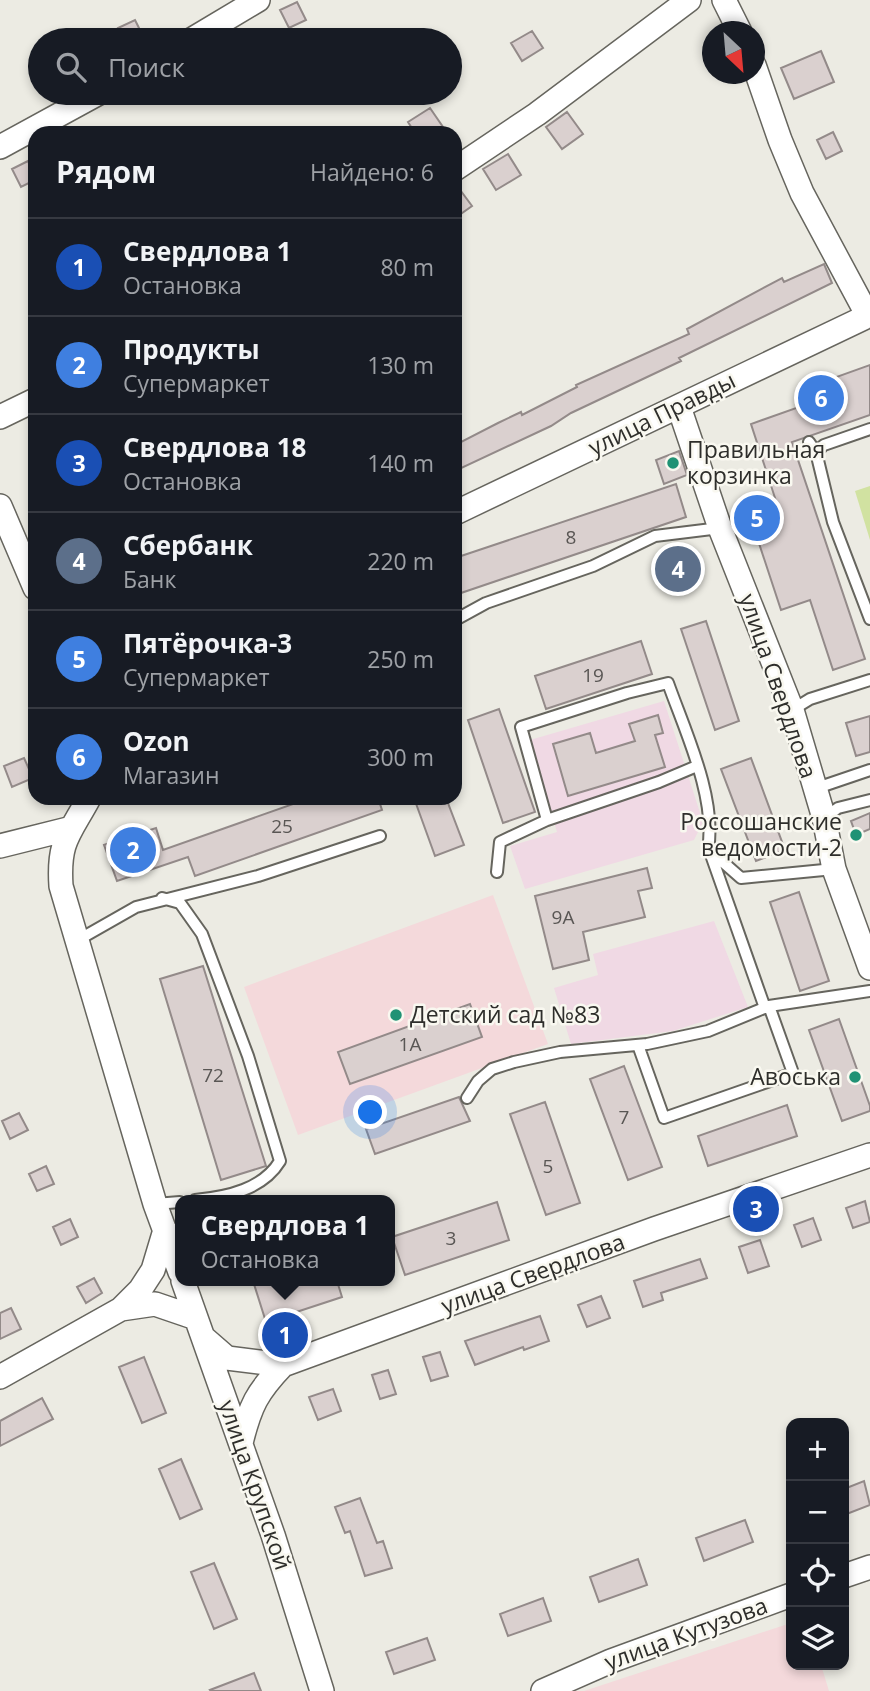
<!DOCTYPE html>
<html lang="ru">
<head>
<meta charset="utf-8">
<style>
  :root { --surface:#171b24; --page:#242831; --text:#f1f3f6; --muted:#9ea1a6; --line:#363941; --accent:#209275 }
  body { margin:0; font-family:"Open Sans",sans-serif; background:var(--page); color:var(--text) }
  .controls { position:absolute; right:21px; bottom:21px; display:grid; overflow:hidden; border-radius:14px; box-shadow:0 4px 10px #0003 }
  .controls button { width:63px; height:63px; display:grid; place-items:center; padding:0; border:0; border-bottom:2px solid var(--line); background:var(--surface); color:var(--text); font:35px sans-serif }
  .compass { position:absolute; left:702px; top:21px; width:63px; height:63px; border-radius:50%; background:var(--surface); box-shadow:0 4px 10px #0003; rotate:154deg }
  .you { position:absolute; left:371px; top:1113px; width:24px; height:24px; margin:-18px; border:5px solid #fff; border-radius:50%; background:#1a73e8; box-shadow:0 0 0 10px #1a73e833 }
  .badge { display:grid; place-items:center; width:46px; height:46px; border-radius:50%; background:var(--accent); color:#fff; font-size:23px; font-weight:700 }
  .pin { position:absolute; translate:-50% -50%; border:4px solid #fff; box-shadow:0 2px 7px #0006 }
  .popup { position:absolute; left:175px; top:1195px; width:220px; height:91px; box-sizing:border-box; display:grid; place-content:center; border-radius:14px; background:var(--surface); filter:drop-shadow(0 2px 5px #0005); font-size:23px; white-space:nowrap; color:var(--muted) }
  .popup b { font-size:26px; color:var(--text) }
  .popup::after { content:''; position:absolute; left:50%; top:100%; margin-left:-14px; border:14px solid transparent; border-top-color:var(--surface) }
  .list { margin:0; padding:0; list-style:none }
  h2 { display:flex; justify-content:space-between; align-items:center; height:91px; margin:0; padding:0 28px; font-size:30px }
  h2 small { font-size:23px; font-weight:400; color:var(--muted) }
  .list li { display:grid; grid-template-columns:46px 1fr auto; gap:21px; align-items:center; box-sizing:border-box; height:98px; padding:0 28px; border-top:2px solid var(--line) }
  .list b { display:block; font-size:26px; white-space:nowrap }
  .list p { margin:0; font-size:23px; white-space:nowrap; color:var(--muted) }
  .list em { font-size:23px; font-style:normal; color:var(--muted) }
  .icon { flex:none; width:38px; height:38px; fill:none; stroke:currentColor; stroke-width:2; stroke-linecap:round; stroke-linejoin:round }
  .map { position:relative; flex:none; width:870px; height:1691px; overflow:hidden }
  .search { position:absolute; background:var(--surface); box-shadow:0 4px 10px #0003; left:28px; top:28px; width:434px; height:77px; display:flex; align-items:center; gap:18px; box-sizing:border-box; padding:0 24px; border-radius:38px; color:var(--muted); font-size:26px }
  .panel { position:absolute; background:var(--surface); box-shadow:0 4px 10px #0003; left:28px; top:126px; width:434px; height:679px; border-radius:21px }
  .map>svg:first-child { display:block }
  .industrial { fill:#f0d9e4 }
  .education { fill:#f4d9db }
  .green { fill:#d1e2a1 }
  .building { fill:#dad0cf; stroke:#938a89; stroke-width:2 }
  .lines { fill:none; stroke-linecap:round; stroke-linejoin:round }
  .lane-casing { stroke:#66655e; stroke-width:14 }
  .street-casing { stroke:#66655e; stroke-width:26 }
  .lane { stroke:#fff; stroke-width:10 }
  .street { stroke:#fff; stroke-width:23 }
  .poi-dot { fill:#209275; stroke:#f9f8f0; stroke-width:2.5 }
  .labels { text-anchor:middle; stroke-width:5; stroke-linejoin:round; paint-order:stroke }
  .number-label { font-size:19px; fill:#595654 }
  .street-label { font-size:23px; fill:#2e2e2b; stroke:#f9f8f0 }
  .poi-label { font-size:23px; fill:#2e2e2b; stroke:#f9f8f0; text-anchor:start }
</style>
</head>
<body>
<div class="map">
<svg width="870" height="1691" viewBox="0 0 870 1691">
  <rect width="100%" height="100%" fill="#ecebe3"/>
  <path class="industrial" d="M664,701L703,822L694,840L525,889L510,846L557,832L530,740Z
    M714,921L748,1007L673,1031L571,1044L554,988L598,975L593,954Z"/>
  <path class="education" d="M493,895L548,1044L298,1135L244,987Z
    M791,1623V1665H821L829,1691H584Z"/>
  <path class="green" d="M870,486V540L855,491Z"/>
  <path class="building" d="M297,2L306,20L289,28L280,10Z
    M135,20L145,40H124L118,28Z
    M532,31L543,48L522,61L511,43Z
    M821,51L834,82L794,99L781,68Z
    M430,108L443,127L433,133H415L408,122Z
    M567,112L583,134L562,149L546,127Z
    M833,132L842,151L826,159L817,140Z
    M508,154L521,175L496,190L483,169Z
    M28,161L35,180L21,187L12,169Z
    M455,183L472,206L455,218Z
    M824,264L832,283L679,358L681,361L571,413L551,426L455,471V445L498,423L521,412L522,415L577,387L576,385L689,334L687,329L782,278L784,282Z
    M870,365V415L792,442L865,659L833,670L810,600L781,610L748,510L776,501L751,424L805,405L800,390Z
    M679,451L687,475L664,484L656,460Z
    M676,484L686,517L455,595V558Z
    M691,549L700,578L667,589L657,560Z
    M706,621L739,721L715,730L681,629Z
    M641,641L652,674L546,709L535,676Z
    M499,709L535,812L503,823L468,720Z
    M658,715L663,733L655,735L665,767L568,796L553,744L590,733L596,753L635,741L629,724Z
    M870,716V752L856,756L846,723Z
    M24,758L33,778L12,787L4,766Z
    M751,758L785,850L756,861L721,769Z
    M310,798H378L382,810L195,876L188,857L117,881L104,845L156,828L163,850Z
    M414,798H446L464,845L435,856Z
    M870,813V829L856,835L851,821Z
    M647,868L652,888L638,891L645,917L583,932L589,960L553,969L535,896Z
    M799,892L829,981L800,991L770,902Z
    M203,966L266,1166L221,1180L160,979Z
    M470,1004L482,1037L350,1084L338,1052Z
    M839,1019L870,1106V1111L842,1121L809,1030Z
    M624,1066L662,1167L628,1180L590,1079Z
    M459,1097L470,1121L375,1154L366,1129Z
    M545,1102L580,1203L546,1215L510,1114Z
    M787,1105L797,1136L708,1166L698,1136Z
    M19,1113L28,1130L10,1139L2,1121Z
    M46,1166L54,1184L37,1191L29,1174Z
    M865,1201L870,1222L853,1228L846,1208Z
    M497,1202L509,1240L405,1275L392,1237Z
    M813,1218L821,1240L802,1247L794,1225Z
    M70,1219L78,1237L61,1245L53,1227Z
    M760,1240L769,1266L748,1273L739,1247Z
    M700,1259L707,1278L661,1293L663,1300L643,1307L634,1281Z
    M94,1278L102,1293L86,1303L77,1287Z
    M253,1281H337L342,1297L266,1322Z
    M601,1296L610,1318L587,1327L578,1305Z
    M11,1308L21,1329L0,1339V1313Z
    M540,1316L549,1341L524,1350L523,1347L475,1365L465,1341Z
    M440,1352L448,1376L431,1381L423,1357Z
    M144,1357L166,1413L142,1423L119,1367Z
    M388,1370L396,1394L380,1399L372,1375Z
    M333,1389L341,1411L318,1420L309,1397Z
    M42,1398L53,1419L0,1446V1421Z
    M181,1459L202,1509L180,1519L159,1469Z
    M864,1481L870,1505L844,1515V1489Z
    M360,1498L377,1543L383,1541L392,1568L365,1576L350,1531L345,1533L335,1507Z
    M745,1520L753,1542L704,1561L696,1538Z
    M638,1559L647,1585L599,1602L590,1577Z
    M214,1563L237,1619L214,1629L191,1572Z
    M543,1598L551,1621L508,1636L500,1614Z
    M427,1638L435,1660L394,1674L386,1652Z
    M254,1673L261,1691H211L210,1690Z"/>
  <g class="lines">
    <g class="lane-casing">
      <path id="lane" d="M809,442L816,452L833,522L870,619
        M816,452L824,445L870,429
        M455,620L486,603L593,566L655,536L720,528
        M792,710L810,699L870,680
        M814,789L870,770
        M824,818L838,808L870,800
        M547,820L659,782L697,766
        M710,852L765,1008
        M497,872L500,842L547,820L521,727L627,693L668,683C685,731 717,798 708,849L741,878L834,869
        M162,898L180,903L202,934L248,1056L280,1161C263,1189 228,1197 195,1200
        M78,940L136,907L258,876L380,836
        M638,1045L664,1118L793,1073L769,1006
        M467,1098L478,1081L492,1069L514,1062L560,1052L647,1044L708,1031L769,1006L870,991
        M155,1204L180,1202"/>
    </g>
    <g class="street-casing">
      <path id="street" d="M724,0L740,32
        M191,40L258,0
        M754,65L780,140L802,193L868,316
        M0,147L99,93
        M455,169L537,114L689,0
        M679,407L720,528L792,710L824,818L834,869L870,968
        M0,417L35,400
        M0,506L35,588
        M455,513L870,315
        M89,798C69,835 58,841 61,886L155,1204L180,1272
        M0,846L68,829
        M183,1281L273,1535L322,1691
        M121,1309L155,1304L196,1318
        M204,1338L227,1358L283,1365
        M0,1377L121,1309L140,1290L153,1270L165,1230
        M241,1443C250,1406 257,1392 283,1365L654,1229L870,1155
        M844,1576L870,1567
        M543,1691L611,1661L791,1595"/>
    </g>
    <use href="#lane" class="lane"/>
    <use href="#street" class="street"/>
  </g>
  <g class="poi-dot">
    <circle cx="673" cy="463" r="7"/>
    <circle cx="856" cy="835" r="7"/>
    <circle cx="396" cy="1015" r="7"/>
    <circle cx="855" cy="1077" r="7"/>
  </g>
  <g class="labels">
    <g class="number-label">
      <text x="571" y="544">8</text>
      <text x="593" y="682">19</text>
      <text x="282" y="833">25</text>
      <text x="563" y="924">9А</text>
      <text x="410" y="1051">1А</text>
      <text x="213" y="1082">72</text>
      <text x="624" y="1124">7</text>
      <text x="548" y="1173">5</text>
      <text x="451" y="1245">3</text>
    </g>
    <g class="street-label">
      <text transform="translate(662 414) rotate(-26)" y="8">улица Правды</text>
      <text transform="translate(778 686) rotate(71)" y="8">улица Свердлова</text>
      <text transform="translate(533 1274) rotate(-20)" y="8">улица Свердлова</text>
      <text transform="translate(255 1485) rotate(71)" y="8">улица Крупской</text>
      <text transform="translate(686 1634) rotate(-20)" y="8">улица Кутузова</text>
    </g>
    <g class="poi-label">
      <text x="687" y="458">Правильная<tspan x="687" dy="26">корзинка</tspan></text>
      <text x="842" y="830" text-anchor="end">Россошанские<tspan x="842" dy="26">ведомости-2</tspan></text>
      <text x="410" y="1023">Детский сад №83</text>
      <text x="841" y="1085" text-anchor="end">Авоська</text>
    </g>
  </g>
</svg>
<div class="controls">
<button>+</button>
<button>−</button>
<button><svg class="icon" aria-label="locate" viewBox="0 0 24 24"><circle cx="12" cy="12" r="6"/><path d="M12 2v4M12 18v4M2 12h4M18 12h4"/></svg></button>
<button><svg class="icon" aria-label="layers" viewBox="0 0 24 24"><path d="M12 4l9 5-9 5-9-5zM3 14l9 5 9-5"/></svg></button>
</div>
<svg class="compass" viewBox="-18 -18 36 36"><path d="M0-13l5 13h-10z" fill="#e53935"/><path d="M0 13l5-13h-10z" fill="#9ea1a6"/></svg>
<div class="you"></div>
<div class="pin badge" style="left:285px;top:1335px;background:#1a4fb4">1</div>
<div class="popup"><b>Свердлова 1</b>Остановка</div>
<div class="pin badge" style="left:133px;top:850px;background:#3f7fe0">2</div>
<div class="pin badge" style="left:756px;top:1209px;background:#1a4fb4">3</div>
<div class="pin badge" style="left:678px;top:569px;background:#5c6f8a">4</div>
<div class="pin badge" style="left:757px;top:518px;background:#3f7fe0">5</div>
<div class="pin badge" style="left:821px;top:398px;background:#3f7fe0">6</div>
<div class="search"><svg class="icon" aria-label="search" viewBox="0 0 24 24"><circle cx="10" cy="10" r="6"/><path d="M15 15l6 6"/></svg>Поиск</div>
<section class="panel">
<h2>Рядом<small>Найдено: 6</small></h2>
<ul class="list">
<li><span class="badge" style="background:#1a4fb4">1</span><div><b>Свердлова 1</b><p>Остановка</p></div><em>80 m</em></li>
<li><span class="badge" style="background:#3f7fe0">2</span><div><b>Продукты</b><p>Супермаркет</p></div><em>130 m</em></li>
<li><span class="badge" style="background:#1a4fb4">3</span><div><b>Свердлова 18</b><p>Остановка</p></div><em>140 m</em></li>
<li><span class="badge" style="background:#5c6f8a">4</span><div><b>Сбербанк</b><p>Банк</p></div><em>220 m</em></li>
<li><span class="badge" style="background:#3f7fe0">5</span><div><b>Пятёрочка-3</b><p>Супермаркет</p></div><em>250 m</em></li>
<li><span class="badge" style="background:#3f7fe0">6</span><div><b>Ozon</b><p>Магазин</p></div><em>300 m</em></li>
</ul>
</section>
</div>
</body>
</html>
